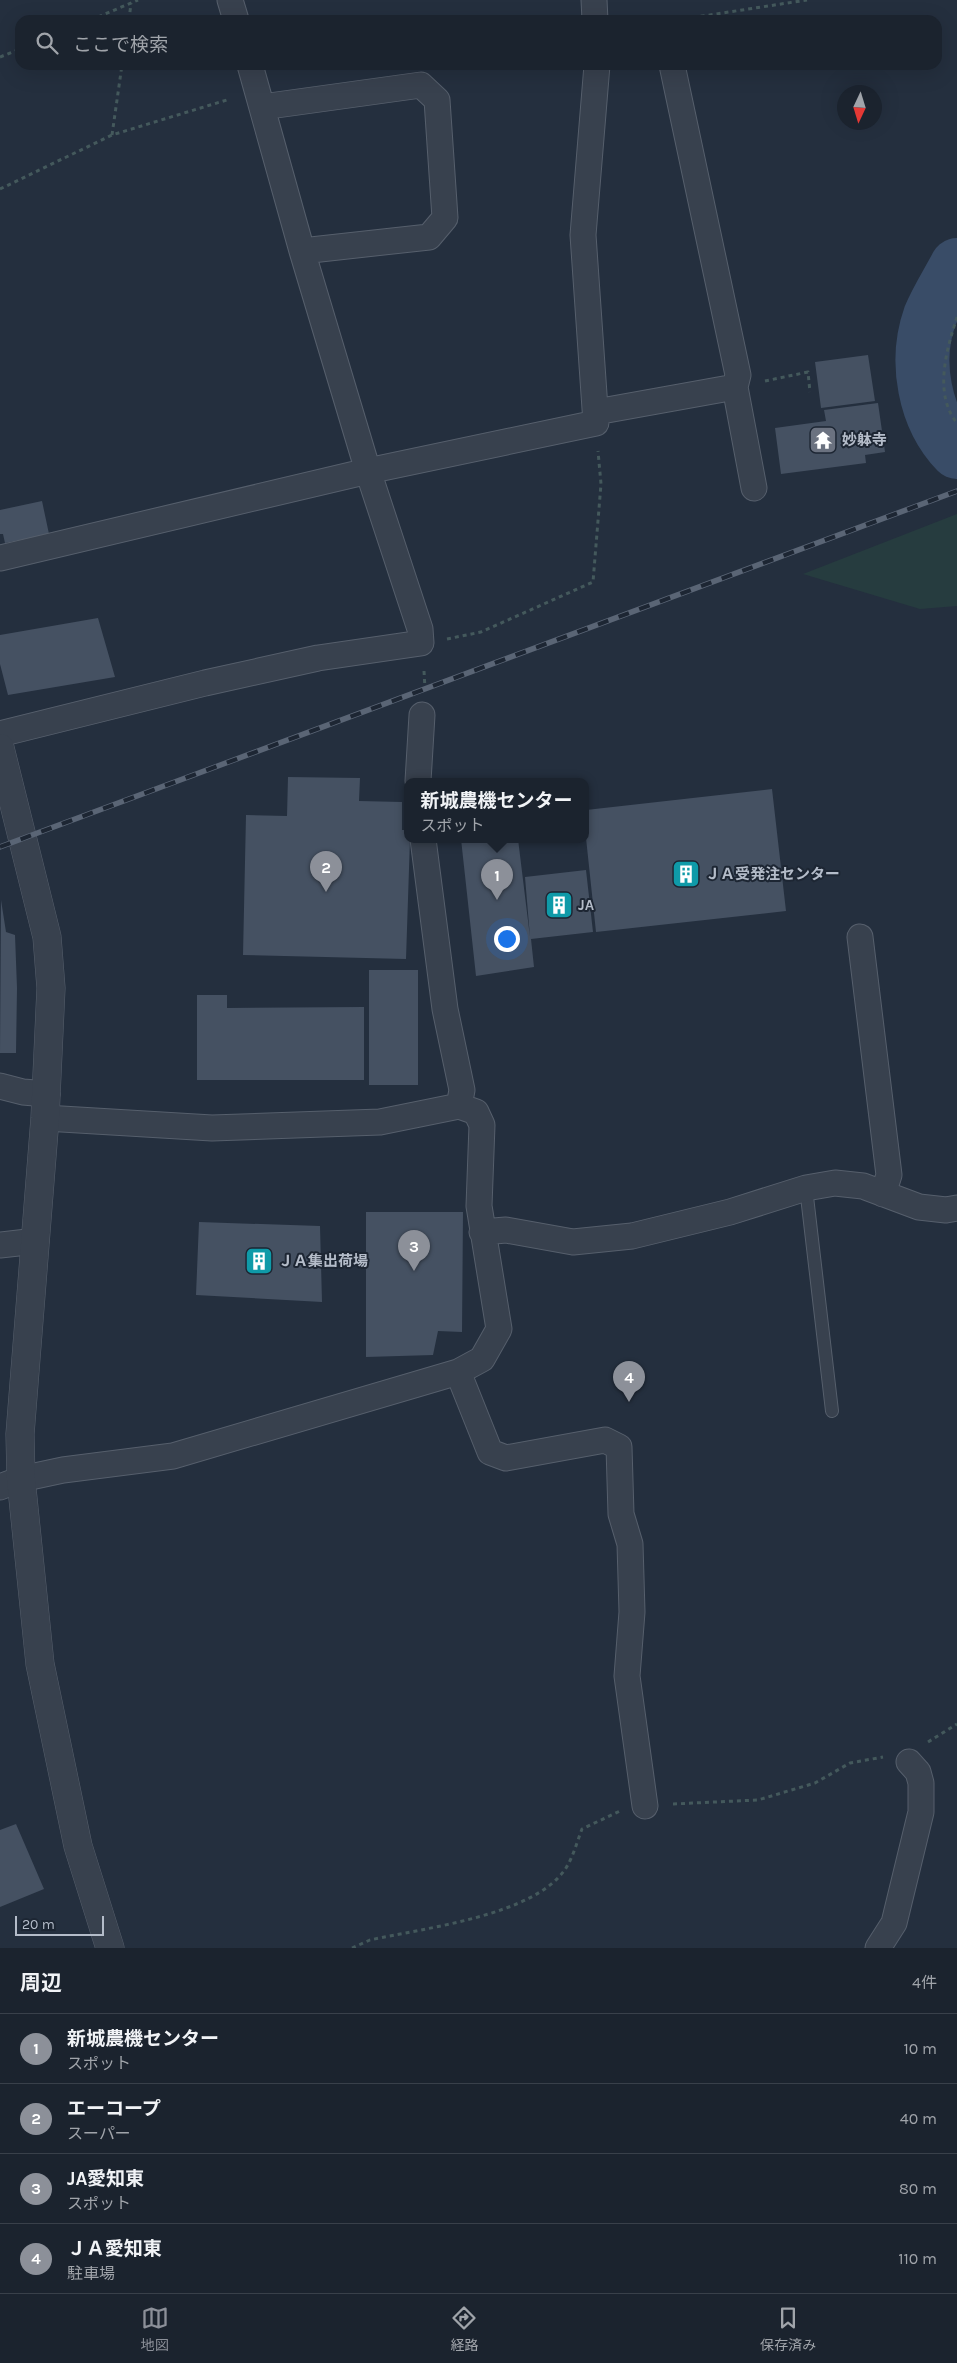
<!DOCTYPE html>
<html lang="ja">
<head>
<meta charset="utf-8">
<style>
  :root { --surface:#1b232e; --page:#282f3a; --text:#f1f3f6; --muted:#a0a4aa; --line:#39404a; --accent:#8c9099 }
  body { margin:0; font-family:Karla,"Noto Sans JP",sans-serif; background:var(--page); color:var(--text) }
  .compass { position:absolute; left:837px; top:85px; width:45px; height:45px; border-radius:50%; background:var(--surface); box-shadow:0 5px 20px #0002; rotate:184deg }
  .scale { position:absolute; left:15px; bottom:12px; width:89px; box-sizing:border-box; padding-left:5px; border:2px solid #b4bcc9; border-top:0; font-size:14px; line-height:18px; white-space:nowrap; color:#b4bcc9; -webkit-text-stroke:4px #1d2633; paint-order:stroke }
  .you { position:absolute; left:506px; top:938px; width:18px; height:18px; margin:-12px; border:4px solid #fff; border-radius:50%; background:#1a73e8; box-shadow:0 0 0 8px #1a73e833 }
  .badge { display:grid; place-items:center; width:32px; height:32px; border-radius:50%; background:var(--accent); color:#fff; font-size:16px; font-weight:700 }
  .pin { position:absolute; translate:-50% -41px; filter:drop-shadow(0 1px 2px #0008) }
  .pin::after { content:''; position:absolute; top:26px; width:18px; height:15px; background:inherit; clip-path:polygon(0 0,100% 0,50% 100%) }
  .popup { position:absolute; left:404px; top:778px; width:185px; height:65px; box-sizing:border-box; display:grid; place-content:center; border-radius:10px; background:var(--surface); filter:drop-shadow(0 1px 4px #0005); font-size:16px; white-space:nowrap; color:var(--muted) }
  .popup b { font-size:19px; color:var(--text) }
  .popup::after { content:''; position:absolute; left:50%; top:100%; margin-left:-10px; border:10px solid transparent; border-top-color:var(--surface) }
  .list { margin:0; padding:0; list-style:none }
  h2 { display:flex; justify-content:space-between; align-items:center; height:65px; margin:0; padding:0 20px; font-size:21px }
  h2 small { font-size:16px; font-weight:400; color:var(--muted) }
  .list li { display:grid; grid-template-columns:32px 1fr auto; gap:15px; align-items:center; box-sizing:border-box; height:70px; padding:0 20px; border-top:1px solid var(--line) }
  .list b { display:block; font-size:19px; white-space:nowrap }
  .list p { margin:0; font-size:16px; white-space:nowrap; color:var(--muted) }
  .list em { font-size:16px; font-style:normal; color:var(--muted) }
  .icon { flex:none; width:28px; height:28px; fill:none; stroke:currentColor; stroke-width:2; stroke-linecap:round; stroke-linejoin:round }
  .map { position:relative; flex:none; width:957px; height:1948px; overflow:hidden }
  .search { position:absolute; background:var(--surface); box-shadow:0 5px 20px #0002; left:15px; right:15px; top:15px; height:55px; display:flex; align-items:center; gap:12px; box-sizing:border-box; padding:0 18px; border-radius:15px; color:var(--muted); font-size:19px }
  .sheet { height:345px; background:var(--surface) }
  nav { display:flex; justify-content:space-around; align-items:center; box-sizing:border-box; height:70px; border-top:1px solid var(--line); background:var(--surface); font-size:14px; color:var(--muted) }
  nav a { display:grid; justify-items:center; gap:2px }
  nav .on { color:var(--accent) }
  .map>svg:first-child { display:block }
  .green { fill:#263c3f }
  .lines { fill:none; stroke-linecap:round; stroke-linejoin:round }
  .river { stroke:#394c67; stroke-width:54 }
  .building { fill:#455162 }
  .service-casing { stroke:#565f6c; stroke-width:14 }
  .minor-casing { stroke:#565f6c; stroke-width:27 }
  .tertiary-casing { stroke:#565f6c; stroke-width:29 }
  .path { stroke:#44595c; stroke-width:3; stroke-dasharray:4 4; stroke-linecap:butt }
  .service { stroke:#38414e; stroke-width:12 }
  .minor { stroke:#38414e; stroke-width:25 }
  .tertiary { stroke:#38414e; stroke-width:28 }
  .rail-casing { stroke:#5a6575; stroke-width:5.5 }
  .rail { stroke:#1d2633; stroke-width:4; stroke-dasharray:11; stroke-linecap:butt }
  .labels { text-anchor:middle; stroke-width:4; stroke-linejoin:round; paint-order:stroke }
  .poi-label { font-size:15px; font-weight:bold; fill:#b4bcc9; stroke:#1d2633; text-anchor:start }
</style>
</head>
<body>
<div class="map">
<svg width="957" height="1948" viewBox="0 0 957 1948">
  <rect width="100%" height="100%" fill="#242f3e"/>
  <path class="green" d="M957,514V606L920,609L803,574Z"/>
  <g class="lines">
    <path class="river" d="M957,265C948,282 937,299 930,316C914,361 924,418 957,452"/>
  </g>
  <path class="building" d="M868,355L875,401L821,408L815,362Z
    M878,403L885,452L865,455L866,463L781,474L775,428L826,421L824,410Z
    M42,501L49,534L5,543L3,534H0V510Z
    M98,618L115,677L8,695L0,664V635Z
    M288,777L360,778L359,801L402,802V830H408L410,839L406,959L243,955L246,815L287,816Z
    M772,789L786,911L596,932L586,838V810Z
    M461,839H518L530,937L525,877L586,870L593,932L531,939L534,967L476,976Z
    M1,900L6,932L15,935L17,988L16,1053H0Z
    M369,970H418V1085H369Z
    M197,995H227V1008L364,1007V1080H197Z
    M366,1212H463L462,1332L438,1331L433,1355L366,1357Z
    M199,1222L320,1226L322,1302L196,1295Z
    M16,1824L44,1889L0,1907V1830Z"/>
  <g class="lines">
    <g class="service-casing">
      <path id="service" d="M806,1188L832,1411"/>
    </g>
    <g class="minor-casing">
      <path id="minor" d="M230,0L236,20
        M594,0L595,20
        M262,107L421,85L437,100L445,218L429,237L302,251
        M735,387L754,488
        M596,412L735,387L738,375L672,65
        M0,558L368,471L596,423L583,235L597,65
        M0,734L205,683L318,658L421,643L420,629L368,471L302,251L250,65
        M418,781L422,715
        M860,937L889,1175L883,1194
        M0,1086L23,1092L47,1094
        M45,1118L212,1128L380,1122L459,1106
        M482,1232L506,1230L573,1242L632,1236L730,1212L806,1188L835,1183L863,1186L919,1207L946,1210L957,1208
        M0,1245L36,1241
        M458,1372L490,1452L506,1458L605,1440L619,1447L621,1514L630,1544L632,1612L627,1676L645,1806
        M0,1487L21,1479L63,1470L173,1456L458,1372L482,1359L499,1329L479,1206L482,1125L476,1112L459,1106L462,1090L445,1009L423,839
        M878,1948L894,1923L921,1812V1783L918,1772L909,1762"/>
    </g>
    <g class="tertiary-casing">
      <path id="tertiary" d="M0,748L47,937L51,988L45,1118L20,1434L21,1479L40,1664L78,1846L110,1948"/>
    </g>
    <path class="path" d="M91,20L138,0
      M129,20L131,3
      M677,20L807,0
      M0,57L20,49
      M112,135L122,65
      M0,189L112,135L230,99
      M957,317C947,348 933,394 957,423
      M765,381L808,372L810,392
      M447,639L481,632L593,582L601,484L598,451
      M424,671L425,689
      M928,1742L957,1724
      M673,1804L758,1800L815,1783L850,1763L883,1757
      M352,1948L370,1940C423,1928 535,1916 566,1868C573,1857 577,1842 582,1829L620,1811"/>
    <use href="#service" class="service"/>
    <use href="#minor" class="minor"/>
    <use href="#tertiary" class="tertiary"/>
    <g class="rail-casing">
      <path id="rail" d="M0,847L957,491"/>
    </g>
    <use href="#rail" class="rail"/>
  </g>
  <defs>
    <g id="temple-square" transform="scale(1.4375)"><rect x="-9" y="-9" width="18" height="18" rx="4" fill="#6b7280" stroke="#1d2633"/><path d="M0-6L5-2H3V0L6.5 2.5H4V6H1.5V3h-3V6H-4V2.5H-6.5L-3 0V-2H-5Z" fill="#fff"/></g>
    <g id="building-square" transform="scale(1.4375)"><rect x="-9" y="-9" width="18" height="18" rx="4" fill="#0f9aa8" stroke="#1d2633"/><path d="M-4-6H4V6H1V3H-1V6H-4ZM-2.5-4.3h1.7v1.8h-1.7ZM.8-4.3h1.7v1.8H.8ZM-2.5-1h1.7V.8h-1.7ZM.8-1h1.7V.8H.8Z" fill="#fff"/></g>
  </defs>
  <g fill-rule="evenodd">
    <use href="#temple-square" x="823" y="440"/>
    <use href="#building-square" x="686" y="874"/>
    <use href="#building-square" x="559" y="905"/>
    <use href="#building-square" x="259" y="1261"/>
  </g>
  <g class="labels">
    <g class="poi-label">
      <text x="842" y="445">妙躰寺</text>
      <text x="705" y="879">ＪＡ受発注センター</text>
      <text x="578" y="910">JA</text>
      <text x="278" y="1266">ＪＡ集出荷場</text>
    </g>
  </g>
</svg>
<svg class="compass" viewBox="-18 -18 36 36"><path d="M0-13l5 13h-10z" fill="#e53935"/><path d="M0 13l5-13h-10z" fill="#a0a4aa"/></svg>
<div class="scale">20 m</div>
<div class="you"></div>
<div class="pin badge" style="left:497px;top:900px">1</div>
<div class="popup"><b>新城農機センター</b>スポット</div>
<div class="pin badge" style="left:326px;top:892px">2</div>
<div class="pin badge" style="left:414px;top:1271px">3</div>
<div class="pin badge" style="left:629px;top:1402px">4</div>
<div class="search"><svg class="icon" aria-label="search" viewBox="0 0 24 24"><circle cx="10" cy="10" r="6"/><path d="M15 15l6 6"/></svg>ここで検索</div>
</div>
<section class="sheet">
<h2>周辺<small>4件</small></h2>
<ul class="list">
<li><span class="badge">1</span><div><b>新城農機センター</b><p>スポット</p></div><em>10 m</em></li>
<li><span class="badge">2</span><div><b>エーコープ</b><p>スーパー</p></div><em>40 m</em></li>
<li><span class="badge">3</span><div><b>JA愛知東</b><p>スポット</p></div><em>80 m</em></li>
<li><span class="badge">4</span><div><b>ＪＡ愛知東</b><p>駐車場</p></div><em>110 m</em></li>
</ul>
</section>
<nav>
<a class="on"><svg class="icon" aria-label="map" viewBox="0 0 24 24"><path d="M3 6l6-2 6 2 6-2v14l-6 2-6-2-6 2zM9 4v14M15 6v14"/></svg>地図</a>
<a><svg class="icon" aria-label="directions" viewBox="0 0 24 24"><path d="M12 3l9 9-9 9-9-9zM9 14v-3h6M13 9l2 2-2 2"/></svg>経路</a>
<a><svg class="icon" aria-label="saved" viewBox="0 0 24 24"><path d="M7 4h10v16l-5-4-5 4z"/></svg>保存済み</a>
</nav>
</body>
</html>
